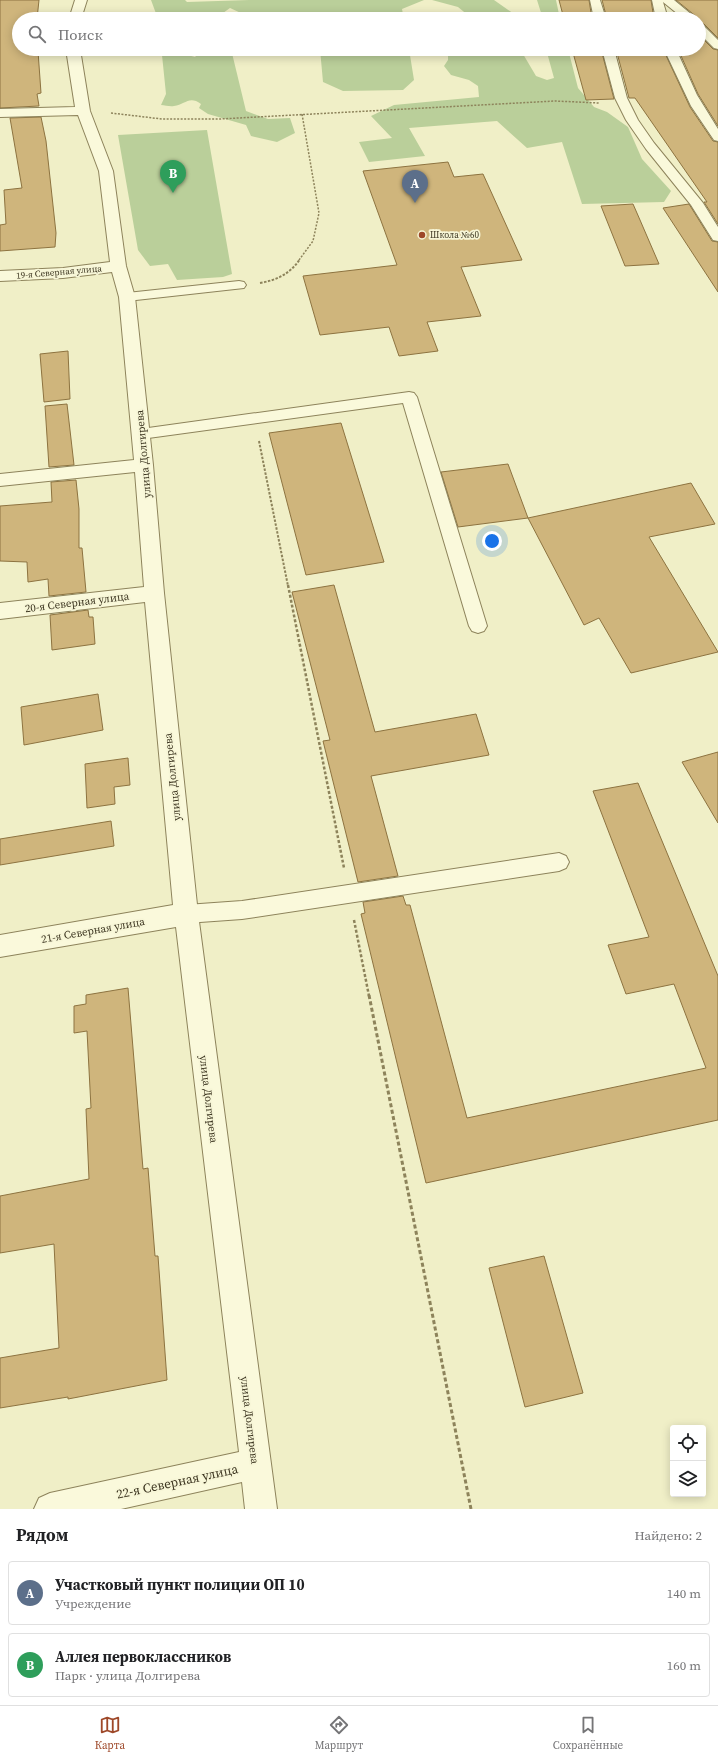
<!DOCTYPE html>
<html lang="ru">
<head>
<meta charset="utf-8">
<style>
  :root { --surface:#fff; --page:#f2f2f2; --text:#202124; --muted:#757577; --line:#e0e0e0; --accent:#9e4829 }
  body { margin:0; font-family:"Source Serif 4",serif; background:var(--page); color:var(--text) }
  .controls { position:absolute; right:12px; bottom:12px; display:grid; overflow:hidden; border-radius:4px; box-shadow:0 2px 10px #0003 }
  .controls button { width:36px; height:36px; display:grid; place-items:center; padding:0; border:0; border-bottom:1px solid var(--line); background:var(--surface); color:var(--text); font:20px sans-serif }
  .you { position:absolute; left:492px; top:541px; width:14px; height:14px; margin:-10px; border:3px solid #fff; border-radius:50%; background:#1a73e8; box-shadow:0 0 0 6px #1a73e833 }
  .badge { display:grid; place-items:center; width:26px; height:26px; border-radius:50%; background:var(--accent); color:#fff; font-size:13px; font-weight:700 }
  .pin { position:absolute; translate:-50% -33px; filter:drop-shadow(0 1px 2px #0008) }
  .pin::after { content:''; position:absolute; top:21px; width:14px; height:12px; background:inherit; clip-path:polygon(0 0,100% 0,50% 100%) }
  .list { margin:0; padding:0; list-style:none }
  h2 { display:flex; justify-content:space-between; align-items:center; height:52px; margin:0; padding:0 16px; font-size:17px }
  h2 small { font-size:13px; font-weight:400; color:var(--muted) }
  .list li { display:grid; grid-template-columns:26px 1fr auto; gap:12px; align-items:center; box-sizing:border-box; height:64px; margin:0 8px 8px; padding:0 8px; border:1px solid var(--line); border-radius:4px }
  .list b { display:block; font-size:15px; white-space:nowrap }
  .list p { margin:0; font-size:13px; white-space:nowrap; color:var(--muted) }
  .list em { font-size:13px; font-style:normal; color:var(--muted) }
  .icon { flex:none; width:22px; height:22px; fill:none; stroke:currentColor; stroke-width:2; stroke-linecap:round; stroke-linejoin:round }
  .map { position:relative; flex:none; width:718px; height:1509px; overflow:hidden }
  .search { position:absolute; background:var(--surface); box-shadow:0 2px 10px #0003; left:12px; right:12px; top:12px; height:44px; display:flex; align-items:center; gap:10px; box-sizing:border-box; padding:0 14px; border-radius:22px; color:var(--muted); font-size:15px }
  .sheet { height:196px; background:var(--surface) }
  nav { display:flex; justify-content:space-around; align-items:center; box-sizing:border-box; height:56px; border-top:1px solid var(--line); background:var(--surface); font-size:11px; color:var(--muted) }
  nav a { display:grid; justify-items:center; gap:2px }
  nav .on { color:var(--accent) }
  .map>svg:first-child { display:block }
  .green { fill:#bacf9a }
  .building { fill:#cfb57c; stroke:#8d7340 }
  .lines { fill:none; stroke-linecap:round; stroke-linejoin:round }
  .lane-casing { stroke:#8d835b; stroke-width:2 }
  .street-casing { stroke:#8d835b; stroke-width:2 }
  .path-far3 { stroke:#8d835b; stroke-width:1.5; stroke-dasharray:2 1.5; stroke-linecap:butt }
  .path-far2 { stroke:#8d835b; stroke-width:2; stroke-dasharray:2.5 1.5; stroke-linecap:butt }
  .path-far1 { stroke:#8d835b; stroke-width:2.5; stroke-dasharray:3 2; stroke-linecap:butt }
  .path { stroke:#8d835b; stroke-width:3; stroke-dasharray:4 2.5; stroke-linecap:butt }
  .lane { fill:#faf9db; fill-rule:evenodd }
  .street { fill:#faf9db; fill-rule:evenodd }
  .poi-dot { fill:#9e4829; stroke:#f7f6d7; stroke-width:1.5 }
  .labels { text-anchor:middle; stroke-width:3.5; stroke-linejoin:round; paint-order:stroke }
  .far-poi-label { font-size:9px; fill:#3c3520; stroke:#f7f6d7; text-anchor:start }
  .far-street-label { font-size:9px; fill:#3c3520; stroke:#f7f6d7 }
  .street-label { font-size:11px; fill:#3c3520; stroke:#f7f6d7 }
  .near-street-label { font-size:13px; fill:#3c3520; stroke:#f7f6d7 }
</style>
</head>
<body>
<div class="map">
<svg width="718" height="1509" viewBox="0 0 718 1509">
  <rect width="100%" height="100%" fill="#f0efc7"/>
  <path class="green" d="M151,0H185L187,2L249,0H424L402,9L404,19H317L316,13L279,19H254L230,8L223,13L224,19H158Z
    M432,0H494L517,16L518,19H466L469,16L458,7Z
    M537,0H556L560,19H543Z
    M166,49L195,57L199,53L197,49H231L246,111L268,119L290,118L295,133L277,142L251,136L246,125L208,114L199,108L201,104C189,95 185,105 174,106C170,107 165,105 161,105L166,94L162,55Z
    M320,49H409L414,80L403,90L343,91L323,82Z
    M448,49H522L523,54L536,76L547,80L554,78L546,49H568L578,88L594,107L607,112L628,127L642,159L671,191L664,202L582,204L562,142L527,148L497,121L409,128L425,156L369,162L359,142L392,138L371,116L394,105L479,97L478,86L469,80L451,75L444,66L448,60Z
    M207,130L232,274L223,277L177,280L168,264L150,266L138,250L118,135Z"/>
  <path class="building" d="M0,0H39L37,19H19V49H34V52L38,51L41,93L37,94L39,106L0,108Z
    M559,0H589L592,19H564Z
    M602,0H651L654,19H607Z
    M676,0H718V38L704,24L699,23L698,18Z
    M699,35L713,49L718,50V126L698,94L678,49H699Z
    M572,49H601L614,99L586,100Z
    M616,49H663L690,107L713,141L718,142V224L704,202H707L635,98H629Z
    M41,117L46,141L56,233L55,247L0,251V225L6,224L4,190L22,188L10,118Z
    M448,162L454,177L483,174L522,260L461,267L481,316L427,322L438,351L399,356L389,327L320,335L303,276L397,265L363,171Z
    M633,204L640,220L659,264L625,266L601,206Z
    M689,204L712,241L718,242V292L663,208Z
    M68,351L70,399L44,402L40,354Z
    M67,404L74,465L49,467L45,406Z
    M341,423L384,562L306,575L269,433Z
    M508,464L528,518L458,527L441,472Z
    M76,480L79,509V548H82L86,592L49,596L48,579L28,582L27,562L0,561V506L52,502L51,482Z
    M691,483L715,524L649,537L718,652L631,673L599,618L584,625L528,518Z
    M334,585L375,732L476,714L489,755L371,776L398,876L358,882L323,741L330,740L292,592Z
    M88,610L89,617H93L95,644L52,650L50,615Z
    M98,694L103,730L24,745L21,707Z
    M718,752V823L682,762Z
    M128,758L130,785L114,787L115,804L87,808L85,764Z
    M638,783L718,976V1120L426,1183L361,914L365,913L363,902L403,896L406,905H410L467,1118L706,1068L674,984L626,994L608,945L649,937L593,791Z
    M111,821L114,846L0,865V839Z
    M128,988L143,1169L148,1168L155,1256H158L167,1380L68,1399V1397L0,1408V1358L59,1348L54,1244L0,1253V1196L89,1179L86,1109L91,1108L87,1031L74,1033V1006L86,1004V995Z
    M544,1256L583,1393L525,1407L489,1268Z"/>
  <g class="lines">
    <g class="lane-casing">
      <path id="lane" d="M590,0H600L606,19H594Z
        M652,0H674L697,19H684L663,2L668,19H656Z
        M699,24L703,25L718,40V49L714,48L699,33Z
        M602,49H614L627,98L638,120L654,143L703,203L718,227V241L713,240L691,205L646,149L626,120L615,98Z
        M664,49H676L697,95L718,129V141L714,140L691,106Z
        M239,281L244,282L246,285L244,288L127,301L122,300L120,297L122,294L127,293Z
        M409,392L414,393L417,397L487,626L484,631L478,633L472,631L469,626L403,403L141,439L135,438L133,434L135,430L141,429Z
        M559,853L566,856L569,862L566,868L559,871L242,919L186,923L179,921L176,914L179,907L186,905L242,901Z"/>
    </g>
    <g class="street-casing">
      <path id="street" d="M75,0H87L81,19H69Z
        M66,49H80L90,111L113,171L126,266L135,297L153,465L164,593L198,914L277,1509H245L242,1482L121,1509H34L39,1498L50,1493L239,1452L176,927L0,957V935L173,905L145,602L0,619V603L144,587L135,472L0,486V474L134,460L119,297L112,272L63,278L0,281V271L63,268L110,262L99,171L78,115L0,117V109L75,107Z"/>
    </g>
    <path class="path-far3" d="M111,113L162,119H220L555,101L599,103
      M299,260L313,241L319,213L302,114"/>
    <path class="path-far2" d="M260,283C277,280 290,274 300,259
      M259,441L288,586"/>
    <path class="path-far1" d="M288,585L344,868
      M354,920L369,996"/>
    <path class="path" d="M369,995L471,1509"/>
    <use href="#lane" class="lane"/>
    <use href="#street" class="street"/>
  </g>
  <circle class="poi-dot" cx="422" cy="235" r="4"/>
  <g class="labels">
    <g class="far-poi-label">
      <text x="430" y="238">Школа №60</text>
    </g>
    <g class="far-street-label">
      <text transform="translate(59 272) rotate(-5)" y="3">19-я Северная улица</text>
    </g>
    <g class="street-label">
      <text transform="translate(143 454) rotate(-95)" y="4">улица Долгирева</text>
      <text transform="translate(77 602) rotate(-7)" y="4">20-я Северная улица</text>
      <text transform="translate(172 777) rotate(-96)" y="4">улица Долгирева</text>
      <text transform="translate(93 930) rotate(-10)" y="4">21-я Северная улица</text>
      <text transform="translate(209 1099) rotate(83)" y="4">улица Долгирева</text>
      <text transform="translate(250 1420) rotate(83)" y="4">улица Долгирева</text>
    </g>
    <g class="near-street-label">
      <text transform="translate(177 1481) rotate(-12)" y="5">22-я Северная улица</text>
    </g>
  </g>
</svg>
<div class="controls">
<button><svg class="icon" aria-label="locate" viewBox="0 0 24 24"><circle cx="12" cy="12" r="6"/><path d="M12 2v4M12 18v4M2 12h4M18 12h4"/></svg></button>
<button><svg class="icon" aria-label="layers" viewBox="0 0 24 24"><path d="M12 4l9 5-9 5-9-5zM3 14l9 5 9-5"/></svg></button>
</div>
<div class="you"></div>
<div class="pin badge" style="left:415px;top:203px;background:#5c6f8a">A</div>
<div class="pin badge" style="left:173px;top:193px;background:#2e9e5b">B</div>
<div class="search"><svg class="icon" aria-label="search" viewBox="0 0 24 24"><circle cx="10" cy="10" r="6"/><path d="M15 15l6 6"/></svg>Поиск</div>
</div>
<section class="sheet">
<h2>Рядом<small>Найдено: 2</small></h2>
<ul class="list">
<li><span class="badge" style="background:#5c6f8a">A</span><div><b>Участковый пункт полиции ОП 10</b><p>Учреждение</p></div><em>140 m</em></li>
<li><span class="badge" style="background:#2e9e5b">B</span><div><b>Аллея первоклассников</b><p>Парк · улица Долгирева</p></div><em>160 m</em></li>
</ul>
</section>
<nav>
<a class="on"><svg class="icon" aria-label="map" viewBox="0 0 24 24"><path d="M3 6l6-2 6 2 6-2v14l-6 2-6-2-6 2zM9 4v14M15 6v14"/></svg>Карта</a>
<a><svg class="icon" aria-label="directions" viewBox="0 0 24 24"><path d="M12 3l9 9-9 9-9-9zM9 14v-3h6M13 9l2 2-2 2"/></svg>Маршрут</a>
<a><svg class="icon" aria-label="saved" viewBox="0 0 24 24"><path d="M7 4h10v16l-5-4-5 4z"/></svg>Сохранённые</a>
</nav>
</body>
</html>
